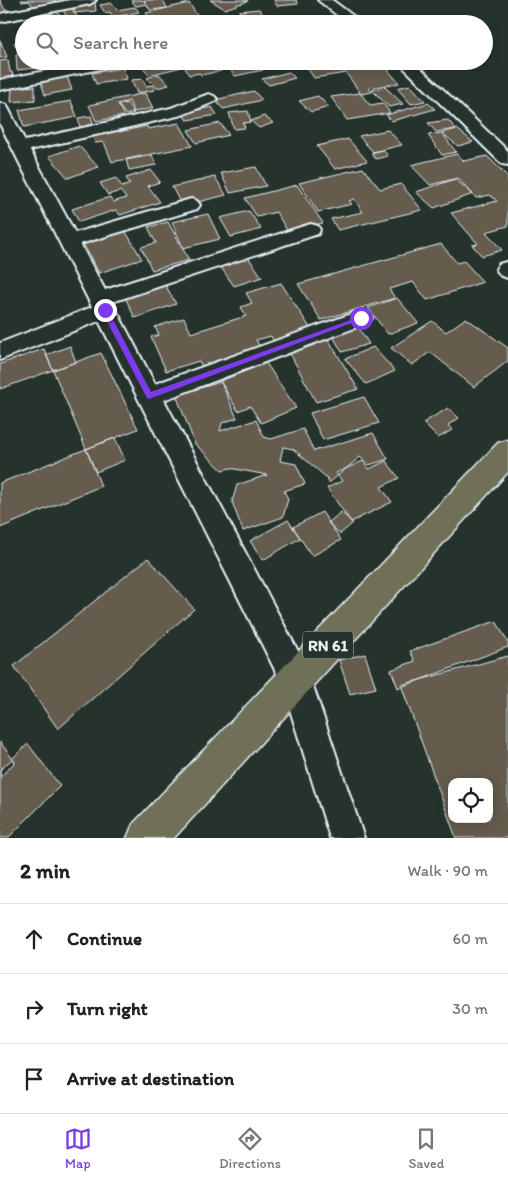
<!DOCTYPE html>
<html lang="en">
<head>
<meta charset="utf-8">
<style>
  :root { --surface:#fff; --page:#f6f6f6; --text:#222; --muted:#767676; --line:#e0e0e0; --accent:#7c3aed }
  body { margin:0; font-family:Itim,sans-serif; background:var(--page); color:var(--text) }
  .controls { position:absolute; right:15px; bottom:15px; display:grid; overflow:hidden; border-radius:10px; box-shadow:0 2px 12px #0003 }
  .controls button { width:45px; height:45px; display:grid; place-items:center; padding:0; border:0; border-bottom:1px solid var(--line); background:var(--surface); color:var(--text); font:25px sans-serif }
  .stop { position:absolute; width:15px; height:15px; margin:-11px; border:4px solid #7c3aed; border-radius:50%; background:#fff }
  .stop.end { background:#7c3aed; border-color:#fff; box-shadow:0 1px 5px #0008 }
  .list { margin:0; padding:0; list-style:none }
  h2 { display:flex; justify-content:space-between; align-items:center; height:65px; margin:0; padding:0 20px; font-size:21px }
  h2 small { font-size:16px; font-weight:400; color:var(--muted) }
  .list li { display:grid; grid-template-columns:32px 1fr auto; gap:15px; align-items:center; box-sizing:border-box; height:70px; padding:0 20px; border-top:1px solid var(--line) }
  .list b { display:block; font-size:19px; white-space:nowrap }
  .list em { font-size:16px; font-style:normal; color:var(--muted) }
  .icon { flex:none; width:28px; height:28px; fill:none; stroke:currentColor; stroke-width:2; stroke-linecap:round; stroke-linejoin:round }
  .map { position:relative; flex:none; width:508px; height:838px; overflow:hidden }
  .search { position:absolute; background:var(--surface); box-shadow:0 2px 12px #0003; left:15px; right:15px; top:15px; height:55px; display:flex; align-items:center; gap:12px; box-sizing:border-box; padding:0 18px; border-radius:28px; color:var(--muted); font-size:19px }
  .sheet { height:275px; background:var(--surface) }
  nav { display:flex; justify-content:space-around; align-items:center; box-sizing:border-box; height:70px; border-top:1px solid var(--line); background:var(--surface); font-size:14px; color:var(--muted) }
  nav a { display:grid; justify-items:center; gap:2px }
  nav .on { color:var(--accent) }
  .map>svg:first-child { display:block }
  .building { fill:#655c4e; stroke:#e8f1f8; fill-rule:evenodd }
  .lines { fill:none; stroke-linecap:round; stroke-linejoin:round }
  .street-casing { stroke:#e8f1f8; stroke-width:4 }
  .primary-casing { stroke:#e8f1f8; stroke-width:3 }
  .street { fill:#26332d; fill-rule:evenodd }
  .primary { fill:#706f59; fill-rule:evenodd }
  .route { fill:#7c3aed }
  .labels { text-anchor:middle; stroke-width:5; stroke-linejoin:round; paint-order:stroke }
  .shield { fill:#26332d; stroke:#aeb8bb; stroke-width:1 }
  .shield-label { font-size:16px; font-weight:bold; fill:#e8f1f8 }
</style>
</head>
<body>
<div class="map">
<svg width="508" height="838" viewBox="0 0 508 838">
  <rect width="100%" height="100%" fill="#26332d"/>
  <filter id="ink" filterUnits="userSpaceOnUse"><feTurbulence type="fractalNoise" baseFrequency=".02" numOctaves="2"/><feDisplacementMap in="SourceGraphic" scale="10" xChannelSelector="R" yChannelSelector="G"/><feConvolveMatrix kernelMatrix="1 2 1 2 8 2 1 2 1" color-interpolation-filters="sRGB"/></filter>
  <g filter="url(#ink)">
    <path class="building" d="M0,0L5,10H9L10,14L0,16Z
      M21,0H56L57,2L34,7L29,1L22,2Z
      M131,0H143L147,4L136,6Z
      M144,0H163L167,8L150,10Z
      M210,0H246L248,1L225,9Z
      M274,0H296L298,4L277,6Z
      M95,2L96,11L74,13L73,4Z
      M112,3L117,10L135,7L139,12L113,17L110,12L105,13L100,5Z
      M189,3L199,18L177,22L175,17L151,21L146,13Z
      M73,9L77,17L68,19L63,10Z
      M259,9L265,17L245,20L239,11Z
      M56,10L66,24H35L30,16Z
      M274,20L276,24H244Z
      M0,40L7,57L0,58Z
      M24,40V51L20,52L14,43Z
      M24,53V61H47V67L17,70L16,54Z
      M8,60L10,72H12L13,77L0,79V61Z
      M66,61L70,67L57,71L53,64Z
      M147,61H177L182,67L149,75L140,63Z
      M180,61H204L184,66Z
      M223,61H255L263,70L235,76Z
      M342,61H367L370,66L383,64L399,83L369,88L372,92L361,94L346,73L314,78L306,66Z
      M215,62L221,71L201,75L200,73L189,75L185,68Z
      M123,68L127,79L96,84L92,73Z
      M289,72L295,78L269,85L262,79Z
      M66,74L72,90L45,95L40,79Z
      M159,74L169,85L157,88L147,78Z
      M143,79L146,86L153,85L155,90L137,93L131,80Z
      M410,85L425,101L411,104L397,88Z
      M35,86V100L11,102L12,88Z
      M385,87L403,104L389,107L372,90Z
      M254,91L262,100L223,109L215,100Z
      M145,93L153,108L134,112L129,101L118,104L124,116L96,121L89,105Z
      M360,93L370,105L383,103L390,113L347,120L331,97Z
      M318,96L329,107L311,112L299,101Z
      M71,101L77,117L24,127L19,110Z
      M127,103L134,113L126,115L118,105Z
      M428,103L435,109L392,121L386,115Z
      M212,107L217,115L187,120L182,113Z
      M248,111L251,122L243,123L245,128L234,129L229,113Z
      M91,116L95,129L81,131L78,118Z
      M264,116L273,123L259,128L251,121Z
      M448,120L456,129L436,132L428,123Z
      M179,123L192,146L112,162L104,142L95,143L91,132L116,126L119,132L147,126L148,129Z
      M220,123L229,135L196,143L188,130Z
      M457,129L473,142L458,146L442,133Z
      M388,130L402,145L373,152L359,136Z
      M442,133L456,152L442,155L428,135Z
      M348,139L367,161L335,169L317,146Z
      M79,146L98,167L68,178L49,156Z
      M383,150L388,156L376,159L371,153Z
      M457,154L464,161L487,156L508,177V226L486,232L502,250L482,256L472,245L478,244L451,213L497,201L490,195L476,198L458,178L430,185L411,165Z
      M152,155L156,165L129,170L126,160Z
      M256,167L266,186L230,193L221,173Z
      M363,168L380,189L401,184L422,210L338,230L331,219L363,212L354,199L349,201L352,204L318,212L299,183Z
      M151,170L160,182L148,186L160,202L120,215L116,210L79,222L72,209L110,197L113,202L126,198L120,191L108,195L100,183L116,178L122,187L130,184L126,178Z
      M215,177L226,195L182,206L172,187Z
      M455,179L473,194L434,208L416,192Z
      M297,185L323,223L288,232L276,212L257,217L245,198Z
      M249,211L261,229L231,237L220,218Z
      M208,214L220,239L183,248L172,222Z
      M168,222L189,260L152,270L141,247L156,243L148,227Z
      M123,227L142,259L99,273L81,240Z
      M441,244L457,263L464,261L483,282L427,300L413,282L389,289L395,298L321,320L298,284Z
      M248,257L262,277L234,286L220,266Z
      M163,281L176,304L135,318L123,293Z
      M281,283L314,334L276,346L271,336L256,340L263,353L205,372L199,361L166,371L151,337L159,335L155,327L184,318L191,333L246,316L241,307L252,303L246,293Z
      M397,298L418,323L388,334L368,308Z
      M466,318L508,348V361L474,387L430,352L412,365L391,348L432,321L446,332Z
      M356,324L369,344L342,352L330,331Z
      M327,337L358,389L316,402L287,348Z
      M70,346L76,362L53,370L46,355Z
      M373,347L395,371L366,384L345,359Z
      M44,349L53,370L0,389V364Z
      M101,353L138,429L86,449L53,370Z
      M266,363L296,408L261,423L250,406L238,411L220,381Z
      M221,382L237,418L222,423L220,431L256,420L264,437L271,439L303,429L314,451L373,433L388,459L369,465L360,457L329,483L327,478L293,449L283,447L280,461L296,464L305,484L284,491L288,499L283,517L243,531L232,502L237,485L267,475L230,468L222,470L195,444L176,395Z
      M364,397L379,423L323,440L310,413Z
      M448,408L459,418L448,425L452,430L438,438L423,423Z
      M115,438L125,460L96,472L86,449Z
      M86,449L101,486L0,528V483Z
      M363,461L369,469L386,461L399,478L381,487L392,502L351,522L327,488L342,481L336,473Z
      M322,512L341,540L312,556L293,527Z
      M341,512L353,523L340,534L328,523Z
      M288,520L300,538L263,560L250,541Z
      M148,558L194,609L58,729L14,666Z
      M496,621L508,643V647L398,688L391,670L415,661L410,651Z
      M365,654L376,688L350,694L339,660Z
      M508,656V838H456L401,685ZM452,782H489V819H452Z
      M0,742L15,762L0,777Z
      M28,744L60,786L8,838H0V770Z"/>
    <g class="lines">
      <g class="street-casing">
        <path id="street" d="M70,0H96L90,4L0,22V14Z
          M318,0H332L364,24H348Z
          M96,61H126L119,65L0,90V80Z
          M397,61H413L508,151V165L502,164Z
          M209,94L214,96L217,99L214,102L182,115L30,150L75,233L191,199L197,201L200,205L197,209L80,244L105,290L304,226L311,224L318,226L320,230L318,234L112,302L155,384L354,313L361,310L368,313L372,318L368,323L164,400L307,668L364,838H330L282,684L99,321L0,360V343L92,307L0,124V103L6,105L8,108L25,141L171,108Z
          M506,262L508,263V278L501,276L496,269L499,264Z"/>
      </g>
      <g class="primary-casing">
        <path id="primary" d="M508,440V472L174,838H127L133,824L498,443Z"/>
      </g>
      <use href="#street" class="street"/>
      <use href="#primary" class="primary"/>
    </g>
  </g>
  <path class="route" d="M105,307L108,310L151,392L359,317L365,318L149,399L147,398L101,310Z"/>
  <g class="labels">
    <rect class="shield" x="303" y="631.5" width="50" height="27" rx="4"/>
    <g class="shield-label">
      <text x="328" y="651">RN 61</text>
    </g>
  </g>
</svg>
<div class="controls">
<button><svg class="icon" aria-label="locate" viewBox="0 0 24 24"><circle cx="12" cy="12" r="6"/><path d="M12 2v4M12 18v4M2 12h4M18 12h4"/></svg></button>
</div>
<div class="stop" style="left:361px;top:318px"></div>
<div class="stop end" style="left:105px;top:310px"></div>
<div class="search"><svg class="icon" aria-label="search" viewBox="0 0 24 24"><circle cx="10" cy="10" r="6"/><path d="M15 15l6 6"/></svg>Search here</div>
</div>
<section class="sheet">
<h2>2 min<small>Walk · 90 m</small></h2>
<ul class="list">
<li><svg class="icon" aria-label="ahead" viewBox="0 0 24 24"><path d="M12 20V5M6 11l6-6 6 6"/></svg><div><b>Continue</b></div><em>60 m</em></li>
<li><svg class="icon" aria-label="right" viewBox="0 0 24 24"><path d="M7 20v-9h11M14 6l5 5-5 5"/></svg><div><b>Turn right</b></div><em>30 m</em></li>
<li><svg class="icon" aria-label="arrive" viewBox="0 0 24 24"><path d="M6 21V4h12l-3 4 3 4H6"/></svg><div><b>Arrive at destination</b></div></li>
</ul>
</section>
<nav>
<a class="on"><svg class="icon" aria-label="map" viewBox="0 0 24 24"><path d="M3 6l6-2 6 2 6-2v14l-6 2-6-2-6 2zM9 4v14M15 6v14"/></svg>Map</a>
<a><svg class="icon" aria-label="directions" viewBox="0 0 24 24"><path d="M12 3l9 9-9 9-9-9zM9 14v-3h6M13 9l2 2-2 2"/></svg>Directions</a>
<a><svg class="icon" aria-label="saved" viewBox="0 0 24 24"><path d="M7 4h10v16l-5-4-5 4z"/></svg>Saved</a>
</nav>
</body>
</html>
